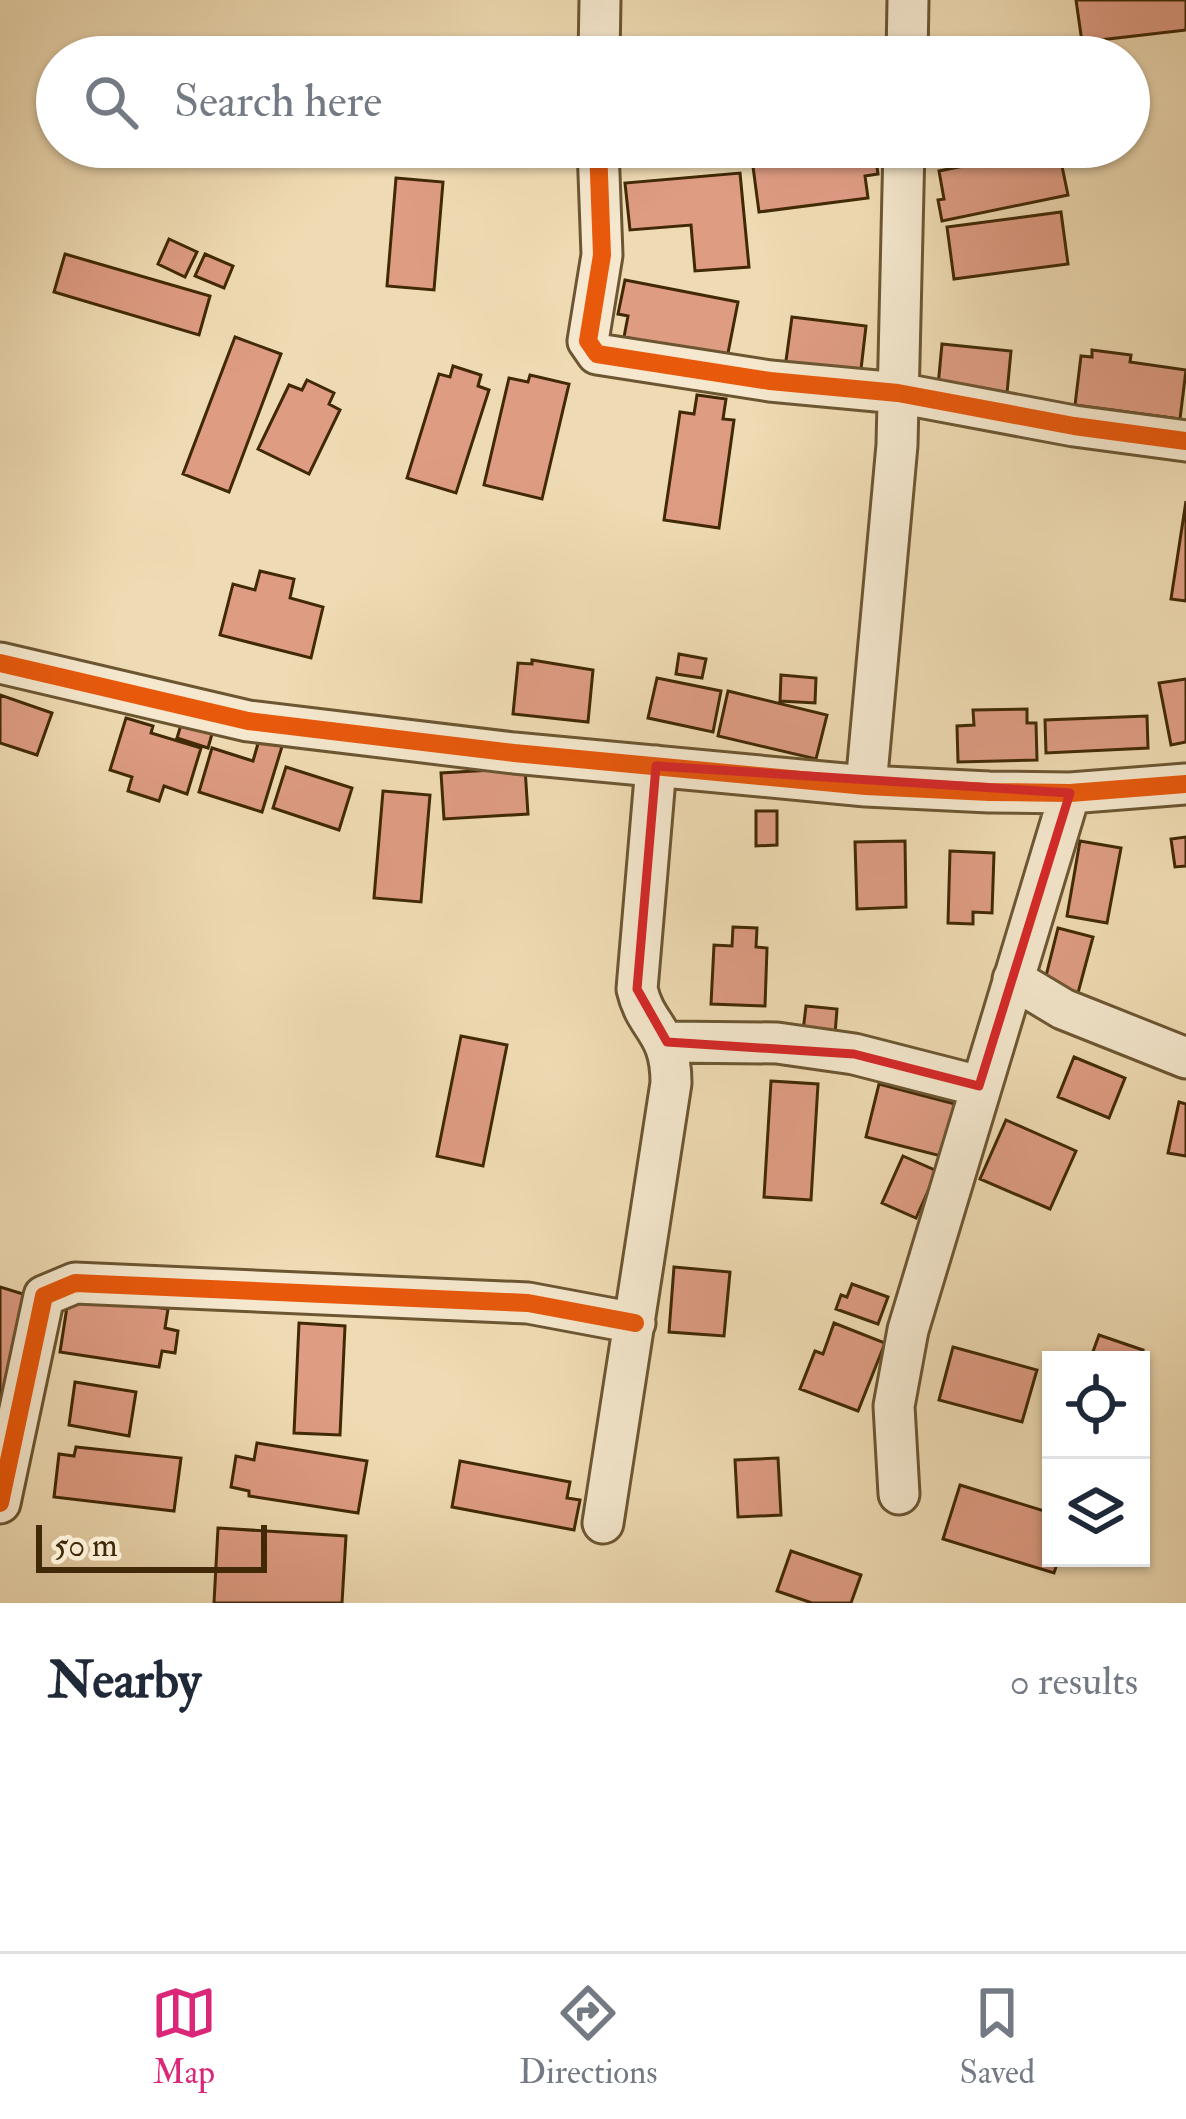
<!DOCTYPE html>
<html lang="en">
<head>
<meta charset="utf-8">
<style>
  :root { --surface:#fff; --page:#f6f6f7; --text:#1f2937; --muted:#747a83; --line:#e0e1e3; --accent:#db2777 }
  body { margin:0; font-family:"IM FELL Double Pica",serif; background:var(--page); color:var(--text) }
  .controls { position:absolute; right:36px; bottom:36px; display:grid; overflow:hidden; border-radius:0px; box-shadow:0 3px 9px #0004 }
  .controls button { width:108px; height:108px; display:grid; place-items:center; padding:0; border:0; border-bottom:3px solid var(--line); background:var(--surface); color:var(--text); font:60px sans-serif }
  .scale { position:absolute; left:36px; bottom:30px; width:231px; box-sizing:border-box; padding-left:12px; border:6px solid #412907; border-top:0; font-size:33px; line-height:42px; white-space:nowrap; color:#412907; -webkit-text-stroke:9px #f5e8ce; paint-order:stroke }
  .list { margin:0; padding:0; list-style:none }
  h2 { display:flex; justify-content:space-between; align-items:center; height:156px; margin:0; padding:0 48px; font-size:51px }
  h2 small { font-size:39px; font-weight:400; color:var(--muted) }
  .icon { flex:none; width:66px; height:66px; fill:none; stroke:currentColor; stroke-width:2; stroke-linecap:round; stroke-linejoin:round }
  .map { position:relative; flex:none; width:1186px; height:1603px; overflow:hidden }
  .search { position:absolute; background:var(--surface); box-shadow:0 3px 9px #0004; left:36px; right:36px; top:36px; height:132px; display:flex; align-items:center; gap:30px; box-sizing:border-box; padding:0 42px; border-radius:66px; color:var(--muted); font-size:45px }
  .sheet { height:348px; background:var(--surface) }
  nav { display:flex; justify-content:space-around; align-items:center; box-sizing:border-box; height:168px; border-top:3px solid var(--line); background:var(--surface); font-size:33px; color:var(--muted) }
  nav a { display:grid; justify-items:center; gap:6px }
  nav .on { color:var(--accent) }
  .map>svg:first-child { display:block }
  .building { fill:#de9c83; stroke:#412907; stroke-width:3 }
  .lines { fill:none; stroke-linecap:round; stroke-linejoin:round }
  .minor-casing { stroke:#6c5632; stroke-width:45 }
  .minor { stroke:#f5e8ce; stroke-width:39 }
  .cycleway-casing { stroke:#f5e8ce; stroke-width:26 }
  .cycleway { stroke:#e8590c; stroke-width:18 }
  .marked { fill:none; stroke:#d62828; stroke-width:9; stroke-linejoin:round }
</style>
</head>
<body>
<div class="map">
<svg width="1186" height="1603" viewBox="0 0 1186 1603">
  <rect width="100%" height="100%" fill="#efdbb3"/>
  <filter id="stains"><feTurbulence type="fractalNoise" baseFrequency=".00167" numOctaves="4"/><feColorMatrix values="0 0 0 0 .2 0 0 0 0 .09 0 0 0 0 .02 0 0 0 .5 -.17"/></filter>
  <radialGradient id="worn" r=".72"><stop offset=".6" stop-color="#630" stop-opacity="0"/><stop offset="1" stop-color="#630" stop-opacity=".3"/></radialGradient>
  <path class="building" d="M1076,0H1186V30L1082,42Z
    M838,147H874L878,174L865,176L868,198L759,212L752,159Z
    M1058,147L1068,195L942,221L938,200L944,199L939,171Z
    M740,173L749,267L695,271L691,225L630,230L625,183Z
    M396,178L443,182L434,290L387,286Z
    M1061,212L1068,264L954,279L947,227Z
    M169,239L197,252L185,277L158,264Z
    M65,254L210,296L199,335L54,292Z
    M205,254L233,266L224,288L195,276Z
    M625,280L738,302L727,358L624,337L628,316L618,314Z
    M792,317L866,326L860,378L785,368Z
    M235,337L281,354L229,492L183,474Z
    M942,344L1011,351L1007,393L938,386Z
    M1092,350L1131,355L1130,362L1186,370L1180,419L1075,405L1081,356L1092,357Z
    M453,366L481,375L478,386L489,390L456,493L407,478L439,374L450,377Z
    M530,375L569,384L542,499L484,485L509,378L528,382Z
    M307,380L334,393L329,404L340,410L309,474L258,449L289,385L302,390Z
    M697,395L726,399L723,419L734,420L719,528L664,520L680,412L694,414Z
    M1186,501V601L1171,599Z
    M260,571L294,579L290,598L323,607L311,658L220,635L233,584L255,590Z
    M679,654L706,659L702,678L676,674Z
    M532,660L593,670L588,722L513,714L518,663L532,664Z
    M781,675L816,678L815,703L780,701Z
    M657,678L721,691L713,732L648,718Z
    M1186,679V742L1171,745L1159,683Z
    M728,691L827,715L816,759L718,736Z
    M0,695L52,713L37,755L0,743Z
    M1027,709V723H1036L1037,760L958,762L957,726L974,725L973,710Z
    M1147,716L1148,748L1046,753L1045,720Z
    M126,718L153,726L151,733L201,748L187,794L164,786L159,801L128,791L132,777L110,770Z
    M183,718L214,727L208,748L177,738Z
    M261,733L284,740L262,812L199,792L212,748L253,761Z
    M286,767L352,788L339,830L273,808Z
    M525,768L528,814L444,819L441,773Z
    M383,791L430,795L421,902L374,898Z
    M756,811H777V845L756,846Z
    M1186,837V866L1175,867L1171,839Z
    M905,841L906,907L857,909L855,842Z
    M1080,841L1121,848L1107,923L1067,916Z
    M950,851L994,853L992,913L973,912V924L948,923Z
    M733,927L757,928L756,947L767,948L765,1006L711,1004L714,945L732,946Z
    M1058,928L1093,937L1078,993L1044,984Z
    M806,1006L837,1009L835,1034L803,1031Z
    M461,1036L507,1045L483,1166L437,1156Z
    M1074,1057L1125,1078L1109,1118L1058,1097Z
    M771,1081L818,1084L811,1200L764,1197Z
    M879,1084L955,1104L941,1156L866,1137Z
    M1179,1102L1186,1104V1156L1168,1153Z
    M1006,1120L1076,1151L1050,1209L980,1179Z
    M903,1156L937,1171L916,1218L882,1203Z
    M674,1267L730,1272L724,1336L669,1332Z
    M852,1284L888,1297L878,1324L836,1309L841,1295L847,1297Z
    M0,1287L36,1298L0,1410Z
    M69,1294L168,1309L165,1328L178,1331L175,1353L162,1351L159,1367L60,1352Z
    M299,1323L345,1326L340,1435L294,1433Z
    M834,1323L885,1343L858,1411L800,1389L815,1351L823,1354Z
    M1099,1335L1143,1350L1140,1360H1090Z
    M953,1347L1037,1370L1022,1422L939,1400Z
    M75,1382L136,1392L129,1436L69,1425Z
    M257,1443L367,1461L358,1513L249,1496V1491L231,1487L236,1456L254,1460Z
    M76,1447L181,1458L174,1511L54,1497L59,1454L74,1456Z
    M778,1458L781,1515L738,1517L735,1460Z
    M460,1461L570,1482L567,1498L580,1500L574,1530L452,1507Z
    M960,1485L1051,1513V1558H1059L1054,1573L943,1539Z
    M218,1528L346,1536L342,1603H214Z
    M791,1551L861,1575L851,1603H812L777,1591Z"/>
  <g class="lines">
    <g class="minor-casing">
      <path id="minor" d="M599,57L600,0
        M907,57L908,0
        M598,147L602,255L588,341L597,354L770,381L898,393L1074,426L1186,441
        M0,663L248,721L514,753L866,786L989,792L1070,793L1186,784
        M866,786L897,445L904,147
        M1013,979L1063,1009L1186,1058
        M667,1042L777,1043L854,1054L979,1086
        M899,1494L894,1406L908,1330L1070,793
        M0,1503L44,1296L75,1283L528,1303L635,1323
        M603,1523L671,1083C671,1029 646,1029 637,989L656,766"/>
    </g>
    <use href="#minor" class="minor"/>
    <g class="cycleway-casing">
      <path id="cycleway" d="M598,147L602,255L588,341L597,354L770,381L898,393L1074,426L1186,441
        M0,663L248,721L514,753L866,786L989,792L1070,793L1186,784
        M0,1503L44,1296L75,1283L528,1303L635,1323"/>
    </g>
    <use href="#cycleway" class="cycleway"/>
  </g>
  <path class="marked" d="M656,766L1070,793L979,1086L854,1054L667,1042L637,989Z"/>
  <rect width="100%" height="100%" filter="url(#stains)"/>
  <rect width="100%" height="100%" fill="url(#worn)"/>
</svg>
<div class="controls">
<button><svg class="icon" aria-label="locate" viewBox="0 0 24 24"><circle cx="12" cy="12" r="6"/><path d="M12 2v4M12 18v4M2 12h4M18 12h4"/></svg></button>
<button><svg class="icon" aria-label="layers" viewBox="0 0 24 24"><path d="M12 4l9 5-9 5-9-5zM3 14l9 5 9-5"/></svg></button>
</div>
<div class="scale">50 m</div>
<div class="search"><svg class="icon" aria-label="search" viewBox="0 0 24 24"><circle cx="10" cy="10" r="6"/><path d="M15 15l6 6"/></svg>Search here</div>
</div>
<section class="sheet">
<h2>Nearby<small>0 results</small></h2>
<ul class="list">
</ul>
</section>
<nav>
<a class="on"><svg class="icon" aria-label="map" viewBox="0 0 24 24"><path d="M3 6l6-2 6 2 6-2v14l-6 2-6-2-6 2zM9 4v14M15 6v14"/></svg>Map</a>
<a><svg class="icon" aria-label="directions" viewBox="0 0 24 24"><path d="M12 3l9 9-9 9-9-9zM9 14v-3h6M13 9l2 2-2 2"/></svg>Directions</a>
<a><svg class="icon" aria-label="saved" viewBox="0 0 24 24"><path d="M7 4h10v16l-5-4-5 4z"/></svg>Saved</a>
</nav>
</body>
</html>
